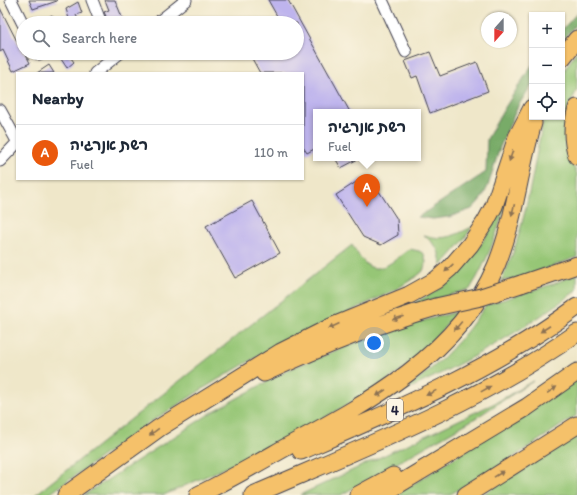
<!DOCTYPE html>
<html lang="en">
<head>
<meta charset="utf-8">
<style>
  :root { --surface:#fff; --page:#f6f6f7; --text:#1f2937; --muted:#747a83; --line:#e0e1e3; --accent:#ea580c }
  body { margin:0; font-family:Itim,"Playpen Sans Hebrew",sans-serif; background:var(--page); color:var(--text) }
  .controls { position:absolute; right:12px; top:12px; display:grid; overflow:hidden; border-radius:0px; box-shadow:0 1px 3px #0004 }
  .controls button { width:36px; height:36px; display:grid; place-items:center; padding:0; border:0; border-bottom:1px solid var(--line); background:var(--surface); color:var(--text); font:20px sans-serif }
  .compass { position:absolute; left:481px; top:12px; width:36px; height:36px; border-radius:50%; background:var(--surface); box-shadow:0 1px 3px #0004; rotate:201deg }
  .you { position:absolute; left:374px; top:343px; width:14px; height:14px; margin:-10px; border:3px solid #fff; border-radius:50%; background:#1a73e8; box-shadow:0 0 0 6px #1a73e833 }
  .badge { display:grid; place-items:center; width:26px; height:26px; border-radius:50%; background:var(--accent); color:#fff; font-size:13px; font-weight:700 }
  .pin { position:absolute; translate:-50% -33px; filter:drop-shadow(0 1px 2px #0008) }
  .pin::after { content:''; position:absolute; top:21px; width:14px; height:12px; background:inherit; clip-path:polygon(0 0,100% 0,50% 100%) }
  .popup { position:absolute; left:313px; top:109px; width:108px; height:52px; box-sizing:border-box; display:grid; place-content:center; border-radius:0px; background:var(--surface); filter:drop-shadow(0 1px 3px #0005); font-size:13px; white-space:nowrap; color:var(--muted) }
  .popup b { font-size:15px; color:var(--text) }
  .popup::after { content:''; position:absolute; left:50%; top:100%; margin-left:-8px; border:8px solid transparent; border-top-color:var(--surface) }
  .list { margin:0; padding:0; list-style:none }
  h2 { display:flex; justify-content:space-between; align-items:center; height:52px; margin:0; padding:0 16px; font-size:17px }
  h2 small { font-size:13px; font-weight:400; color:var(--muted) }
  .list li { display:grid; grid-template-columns:26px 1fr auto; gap:12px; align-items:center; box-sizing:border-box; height:56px; padding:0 16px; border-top:1px solid var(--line) }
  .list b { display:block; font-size:15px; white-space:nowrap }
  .list p { margin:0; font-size:13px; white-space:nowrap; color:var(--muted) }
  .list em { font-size:13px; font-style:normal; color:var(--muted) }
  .icon { flex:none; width:22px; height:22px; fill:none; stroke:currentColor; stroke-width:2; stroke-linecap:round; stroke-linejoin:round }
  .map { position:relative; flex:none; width:577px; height:495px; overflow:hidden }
  .search { position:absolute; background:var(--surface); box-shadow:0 1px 3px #0004; left:16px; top:16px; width:288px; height:44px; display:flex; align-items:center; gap:10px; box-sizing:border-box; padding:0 14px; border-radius:22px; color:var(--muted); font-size:15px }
  .panel { position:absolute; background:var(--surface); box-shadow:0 1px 3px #0004; left:16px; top:72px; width:288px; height:108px; border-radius:0px }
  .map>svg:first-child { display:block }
  .green { fill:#96c676; stroke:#5c7458 }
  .forest { fill:#78ab67; stroke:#4d6651 }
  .building { fill:#beb4ed }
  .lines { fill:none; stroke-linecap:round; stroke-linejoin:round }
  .minor-casing { stroke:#414050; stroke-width:13 }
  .highway-casing { stroke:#414050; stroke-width:19 }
  .minor { stroke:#fff; stroke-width:11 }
  .highway { stroke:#f5c16b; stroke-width:17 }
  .highway-bridge-casing { stroke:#414050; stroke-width:19; stroke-linecap:butt }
  .highway-bridge { stroke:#f5c16b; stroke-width:17 }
  .oneway { fill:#8c7253 }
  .labels { text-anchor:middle; stroke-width:3; stroke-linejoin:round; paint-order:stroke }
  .shield { fill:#fcf5e5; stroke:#63616e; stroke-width:1 }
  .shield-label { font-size:13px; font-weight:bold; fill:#22223b }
</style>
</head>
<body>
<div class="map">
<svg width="577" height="495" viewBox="0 0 577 495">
  <rect width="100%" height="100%" fill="#fcf5e5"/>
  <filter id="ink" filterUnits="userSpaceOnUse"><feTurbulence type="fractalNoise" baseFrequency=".025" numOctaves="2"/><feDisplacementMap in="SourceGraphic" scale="8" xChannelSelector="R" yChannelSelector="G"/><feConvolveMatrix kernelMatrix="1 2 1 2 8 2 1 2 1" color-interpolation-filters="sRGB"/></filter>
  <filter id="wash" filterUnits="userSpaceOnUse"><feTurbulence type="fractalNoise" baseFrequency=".012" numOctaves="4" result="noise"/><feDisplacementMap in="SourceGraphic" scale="16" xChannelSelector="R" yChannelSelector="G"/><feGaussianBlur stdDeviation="0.9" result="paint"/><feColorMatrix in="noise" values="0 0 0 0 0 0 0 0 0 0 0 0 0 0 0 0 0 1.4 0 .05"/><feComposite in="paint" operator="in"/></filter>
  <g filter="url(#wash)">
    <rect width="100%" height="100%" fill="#efe7c9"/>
    <path class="green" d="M577,51V90L570,103L566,115L564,134L567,153L577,174V257L524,277L501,281C526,231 532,172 544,117H562V74Z
      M508,194C499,228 489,259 470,289L428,301L402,310C415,303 428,296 440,288C473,264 491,230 508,194Z
      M472,227L462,242L441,266C440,249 436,246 424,235C445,241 453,236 472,227Z
      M352,245C356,251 360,258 365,263C380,278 398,256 410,249L419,251L424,254L426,262L423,271L417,276L395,290L274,347L217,380L144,426L48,495H35Z
      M577,274V290C518,335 455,368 387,399C400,390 414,383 426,373C450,354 469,330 486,305L553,284Z
      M457,312L439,334L409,365L372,391L272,447L164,495H84L214,411L290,369L387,330Z
      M577,380V415L512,458L449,495H396Z
      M533,381L474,419L341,495H300L497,402Z
      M577,433V495H482Z"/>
    <path class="forest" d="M577,13V23L562,41V30Z
      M532,65V84L518,106L500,147L488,186L482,198L472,209L449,217L433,219L418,217L486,172L487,139L504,109Z"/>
    <g id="blocks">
      <path class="building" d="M29,0H56L57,1L33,9Z
        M105,0H115L124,22L120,23H109L104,12L109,10Z
        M268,0H288L350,112H316V148L307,153L303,147V73H260L249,53H297V23H281Z
        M78,2L82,13L76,15L78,19L70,22L66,9Z
        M0,8L23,53H25L30,63L13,71L3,50L0,52Z
        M52,15L56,23H37Z
        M430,52L440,76L477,62L488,91L430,113L417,76L412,78L405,61Z
        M68,54L74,62L67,68L61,59Z
        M49,65L54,73H37Z
        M335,158H360L341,168Z
        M361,179L373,182L397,219L398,235L381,245L363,237L336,195Z
        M252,201L280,253L235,278L206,226Z"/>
    </g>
  </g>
  <g filter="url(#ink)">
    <use href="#blocks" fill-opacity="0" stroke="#414050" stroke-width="1"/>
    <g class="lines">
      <g class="minor-casing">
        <path id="minor" d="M11,0L23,24
          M92,0L101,23
          M382,0L406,52
          M157,23L186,0
          M38,53L39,54
          M95,73L120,53
          M0,110L17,141
          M0,161L17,143"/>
      </g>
      <g class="highway-casing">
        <path id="highway" d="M562,58L577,39
          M577,108C572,124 571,139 577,156
          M521,284L577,265
          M264,373C320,347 376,324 436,307
          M301,451C396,410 493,369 577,307
          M66,495L159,428L281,352L333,326L409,295L436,280L450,268L470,245L486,221L494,206L517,137L532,108
          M198,495C229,480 258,463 288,446C368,403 459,354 496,266C515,220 519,170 533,123
          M253,495C364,447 478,403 577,333
          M358,495L393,476
          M381,495L527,407L577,372
          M466,495L577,425"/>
      </g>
      <use href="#minor" class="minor"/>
      <use href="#highway" class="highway"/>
      <g class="highway-bridge-casing">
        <path id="highway-bridge" d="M436,307L481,297L521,284"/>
      </g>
      <use href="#highway-bridge" class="highway-bridge"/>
    </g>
    <defs><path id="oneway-solid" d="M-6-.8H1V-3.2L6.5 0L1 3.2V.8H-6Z"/></defs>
    <g class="oneway">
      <use href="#oneway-solid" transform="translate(511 156) rotate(109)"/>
      <use href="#oneway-solid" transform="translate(513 210) rotate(104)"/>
      <use href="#oneway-solid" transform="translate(449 268) rotate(137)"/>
      <use href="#oneway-solid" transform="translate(398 318) rotate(162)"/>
      <use href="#oneway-solid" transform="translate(334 326) rotate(156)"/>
      <use href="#oneway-solid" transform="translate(458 326) rotate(130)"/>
      <use href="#oneway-solid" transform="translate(545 329) rotate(147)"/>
      <use href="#oneway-solid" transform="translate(486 389) rotate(-29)"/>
      <use href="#oneway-solid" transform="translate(552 390) rotate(-34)"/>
      <use href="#oneway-solid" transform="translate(381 393) rotate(146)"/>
      <use href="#oneway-solid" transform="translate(431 393) rotate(154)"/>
      <use href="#oneway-solid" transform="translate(154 432) rotate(144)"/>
      <use href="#oneway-solid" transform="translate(499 474) rotate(-32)"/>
    </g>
  </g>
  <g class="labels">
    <rect class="shield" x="387" y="399" width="16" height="22" rx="3"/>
    <g class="shield-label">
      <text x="395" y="415">4</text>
    </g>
  </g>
</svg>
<div class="controls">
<button>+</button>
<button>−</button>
<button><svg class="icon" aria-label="locate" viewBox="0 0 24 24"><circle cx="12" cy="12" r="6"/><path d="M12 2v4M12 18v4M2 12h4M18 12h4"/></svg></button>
</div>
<svg class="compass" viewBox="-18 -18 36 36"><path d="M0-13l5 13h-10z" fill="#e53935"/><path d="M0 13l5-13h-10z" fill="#747a83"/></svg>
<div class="you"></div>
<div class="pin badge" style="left:367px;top:207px">A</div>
<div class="popup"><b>רשת אנרגיה</b>Fuel</div>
<div class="search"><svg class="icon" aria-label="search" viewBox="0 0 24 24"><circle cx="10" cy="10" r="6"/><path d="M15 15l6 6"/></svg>Search here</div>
<section class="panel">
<h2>Nearby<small></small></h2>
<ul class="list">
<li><span class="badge">A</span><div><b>רשת אנרגיה</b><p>Fuel</p></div><em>110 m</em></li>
</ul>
</section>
</div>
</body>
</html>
